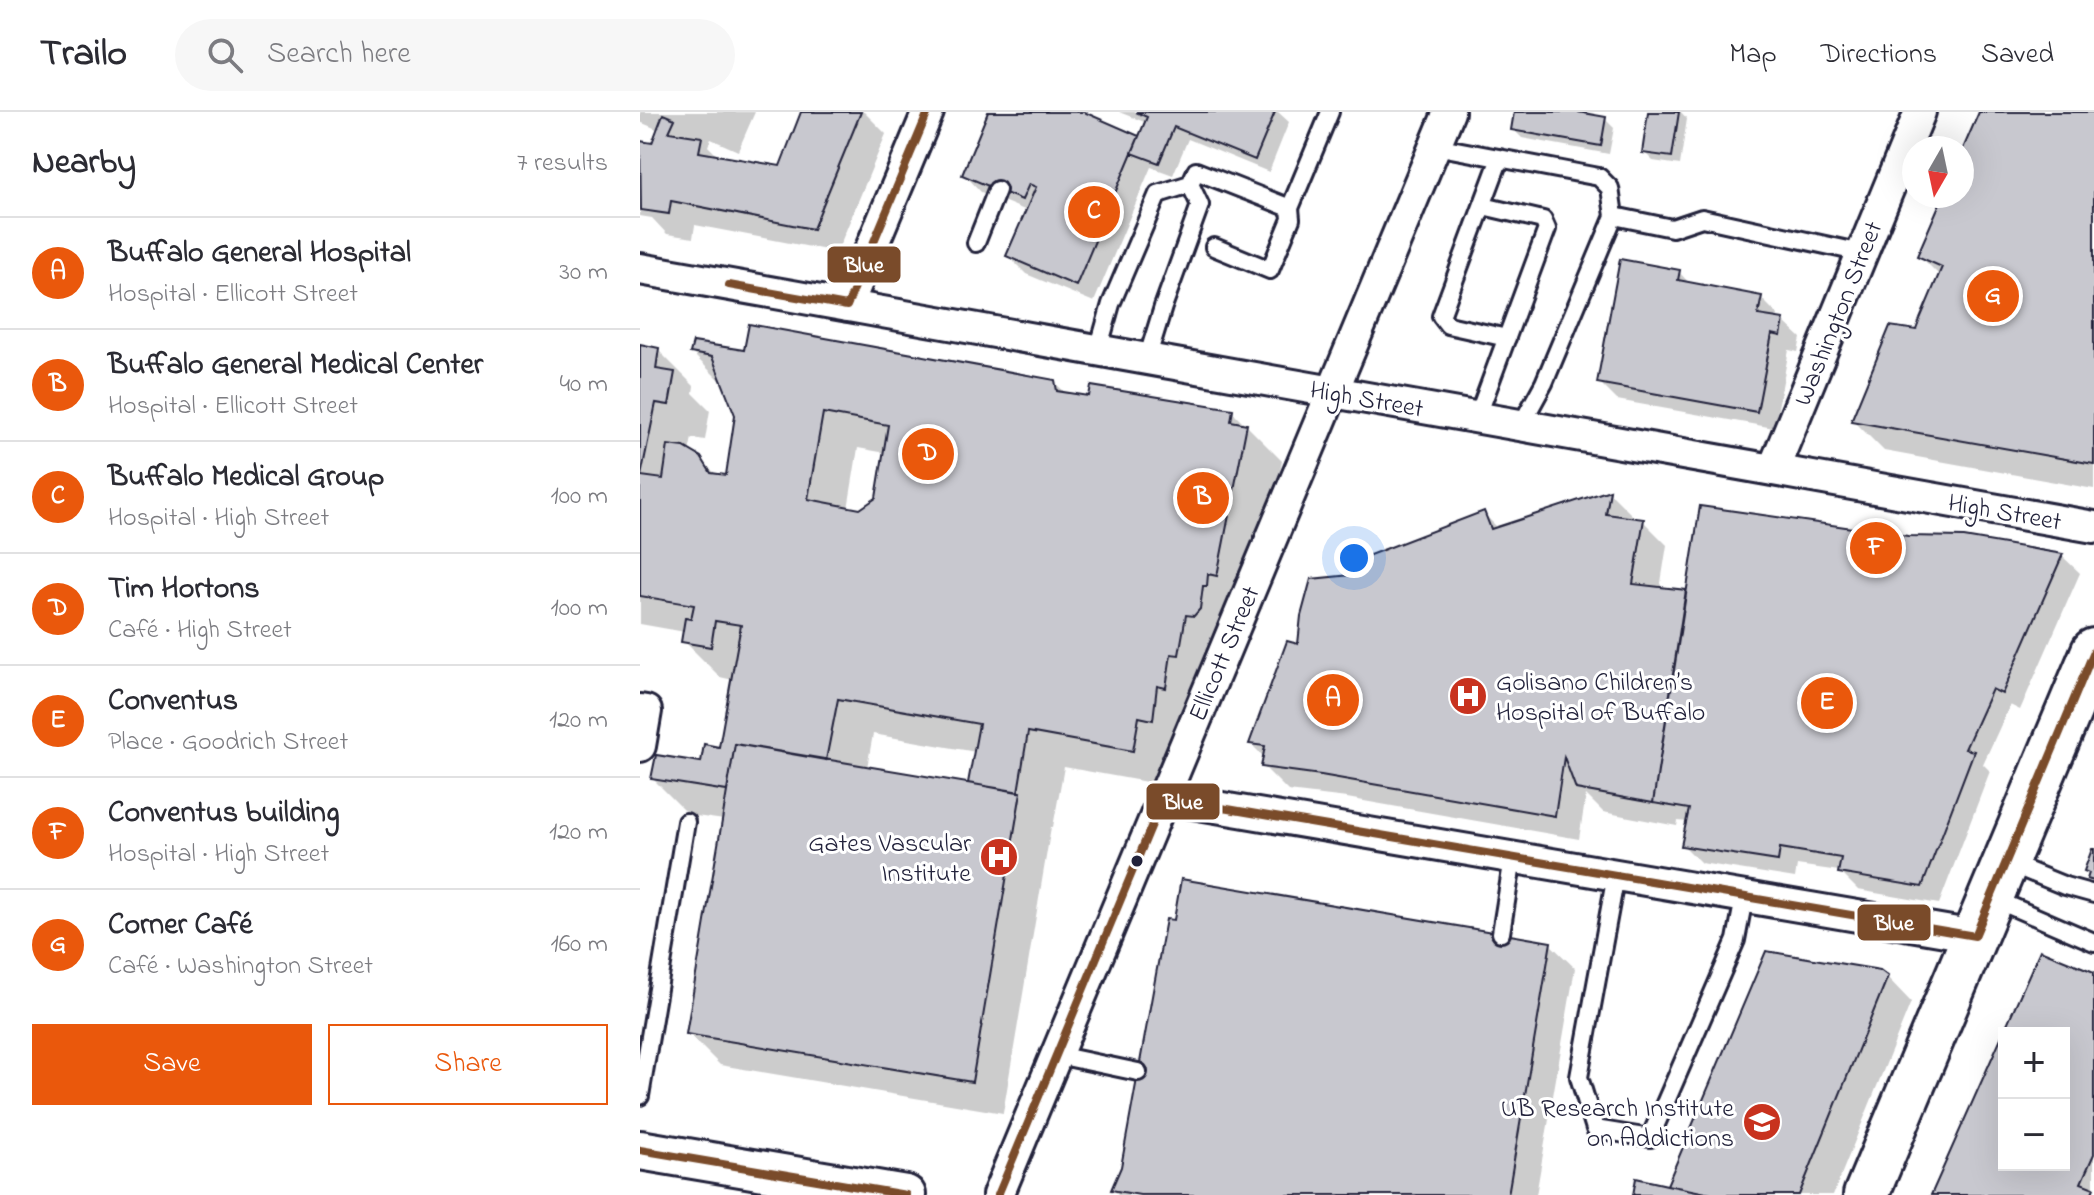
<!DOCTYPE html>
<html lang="en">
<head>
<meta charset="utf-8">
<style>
  :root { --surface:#fff; --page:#f7f7f7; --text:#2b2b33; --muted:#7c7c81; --line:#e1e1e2; --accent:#ea580c }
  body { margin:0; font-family:"Indie Flower",sans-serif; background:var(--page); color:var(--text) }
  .controls { position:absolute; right:24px; bottom:24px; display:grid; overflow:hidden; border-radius:0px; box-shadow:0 8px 32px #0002 }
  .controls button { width:72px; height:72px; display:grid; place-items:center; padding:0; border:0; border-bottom:2px solid var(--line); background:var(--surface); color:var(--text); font:40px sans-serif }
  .compass { position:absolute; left:1262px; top:24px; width:72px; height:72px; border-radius:50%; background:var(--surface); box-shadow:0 8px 32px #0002; rotate:189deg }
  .you { position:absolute; left:714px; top:446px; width:28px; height:28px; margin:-20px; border:6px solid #fff; border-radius:50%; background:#1a73e8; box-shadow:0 0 0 12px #1a73e833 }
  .badge { display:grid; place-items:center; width:52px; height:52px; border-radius:50%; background:var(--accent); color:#fff; font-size:26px; font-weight:700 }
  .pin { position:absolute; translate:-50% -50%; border:4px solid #fff; box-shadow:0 2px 8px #0006 }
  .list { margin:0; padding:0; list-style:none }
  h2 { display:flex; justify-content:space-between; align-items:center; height:104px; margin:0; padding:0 32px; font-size:34px }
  h2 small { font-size:26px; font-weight:400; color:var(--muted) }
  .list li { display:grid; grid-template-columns:52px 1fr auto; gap:24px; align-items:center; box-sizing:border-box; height:112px; padding:0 32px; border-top:2px solid var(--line) }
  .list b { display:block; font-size:30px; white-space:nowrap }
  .list p { margin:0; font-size:26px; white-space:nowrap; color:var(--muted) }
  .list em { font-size:26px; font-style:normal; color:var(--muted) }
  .actions { display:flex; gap:16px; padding:24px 32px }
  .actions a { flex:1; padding:18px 0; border:2px solid var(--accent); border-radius:0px; text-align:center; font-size:28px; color:var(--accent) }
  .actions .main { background:var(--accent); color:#fff }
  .icon { flex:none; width:44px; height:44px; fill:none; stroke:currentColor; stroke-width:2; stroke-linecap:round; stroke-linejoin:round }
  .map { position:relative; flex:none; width:1454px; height:1083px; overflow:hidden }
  header { display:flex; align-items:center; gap:48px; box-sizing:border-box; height:112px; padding:0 40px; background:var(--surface); border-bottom:2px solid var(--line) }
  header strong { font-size:38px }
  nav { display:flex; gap:44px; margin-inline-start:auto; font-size:28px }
  .search { width:560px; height:72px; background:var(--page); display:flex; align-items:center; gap:20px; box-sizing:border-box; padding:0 28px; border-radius:44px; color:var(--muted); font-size:30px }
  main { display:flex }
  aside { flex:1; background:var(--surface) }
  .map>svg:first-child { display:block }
  .shadow { fill:#0003; fill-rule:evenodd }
  .building { fill:#c8c8cf; stroke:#22223b; stroke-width:2; fill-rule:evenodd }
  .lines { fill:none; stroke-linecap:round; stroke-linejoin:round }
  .service-casing { stroke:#22223b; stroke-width:22 }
  .minor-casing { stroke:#22223b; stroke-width:36 }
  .tertiary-casing { stroke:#22223b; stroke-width:44 }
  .primary-casing { stroke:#22223b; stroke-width:50 }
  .service { stroke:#fff; stroke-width:16 }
  .minor { stroke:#fff; stroke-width:30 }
  .tertiary { stroke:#fff; stroke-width:38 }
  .primary { stroke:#fff; stroke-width:44 }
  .bus-1-casing { stroke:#fff; stroke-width:14 }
  .bus-1 { stroke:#7a4b2a; stroke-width:8 }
  .bus-dot { fill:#22223b; stroke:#fff; stroke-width:3 }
  .labels { text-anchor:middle; stroke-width:6; stroke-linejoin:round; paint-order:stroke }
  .street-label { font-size:26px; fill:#22223b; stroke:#fff }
  .poi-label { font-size:26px; fill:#22223b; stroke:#fff; text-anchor:end }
  .line-badge { stroke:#fff; stroke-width:3 }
  .badge-label { font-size:22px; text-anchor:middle; font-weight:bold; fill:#fff }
</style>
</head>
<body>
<header>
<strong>Trailo</strong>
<div class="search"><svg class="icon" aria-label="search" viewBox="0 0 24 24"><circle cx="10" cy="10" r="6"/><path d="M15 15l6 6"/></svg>Search here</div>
<nav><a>Map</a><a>Directions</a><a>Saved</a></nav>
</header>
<main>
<aside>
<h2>Nearby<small>7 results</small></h2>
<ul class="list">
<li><span class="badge">A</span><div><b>Buffalo General Hospital</b><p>Hospital · Ellicott Street</p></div><em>30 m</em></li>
<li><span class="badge">B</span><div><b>Buffalo General Medical Center</b><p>Hospital · Ellicott Street</p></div><em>40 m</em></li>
<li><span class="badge">C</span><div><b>Buffalo Medical Group</b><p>Hospital · High Street</p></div><em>100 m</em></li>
<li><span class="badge">D</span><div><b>Tim Hortons</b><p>Café · High Street</p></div><em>100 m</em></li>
<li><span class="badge">E</span><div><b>Conventus</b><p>Place · Goodrich Street</p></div><em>120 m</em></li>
<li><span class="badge">F</span><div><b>Conventus building</b><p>Hospital · High Street</p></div><em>120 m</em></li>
<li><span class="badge">G</span><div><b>Corner Café</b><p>Café · Washington Street</p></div><em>160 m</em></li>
</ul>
<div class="actions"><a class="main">Save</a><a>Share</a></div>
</aside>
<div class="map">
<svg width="1454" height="1083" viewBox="0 0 1454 1083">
  <rect width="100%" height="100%" fill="#fff"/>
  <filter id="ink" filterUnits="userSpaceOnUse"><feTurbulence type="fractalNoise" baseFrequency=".0125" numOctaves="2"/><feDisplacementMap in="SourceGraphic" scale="16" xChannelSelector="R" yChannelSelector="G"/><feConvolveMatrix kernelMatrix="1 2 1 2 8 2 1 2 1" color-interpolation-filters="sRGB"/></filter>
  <g filter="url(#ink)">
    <path class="shadow" d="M0,0H115L98,39L71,27L68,34L80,46L141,57L164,0H224L246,22L197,140L55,113L53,126L27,122L12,106L0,104V31L14,33L19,18L0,10Z
      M351,0H438L500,26L507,11L479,0H638L649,10L629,60L548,27L533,63L511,55L454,190L386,162L368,144L387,99L341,80L324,62Z
      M876,0H926L965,7L974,16L969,42L882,26L873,17Z
      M1010,0H1041L1047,7L1040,53L1013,49L1004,40Z
      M1340,0H1454V377L1244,339L1213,308L1277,220L1300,164L1279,143L1304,84H1322V42Z
      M1039,160L1051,173L1121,186L1138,203L1137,208L1143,209L1161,226L1158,240L1149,238L1134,316L977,288L959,270Z
      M0,233L18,238L54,274L53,281L70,298L65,328L52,326L49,340L60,347L78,364L87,366L97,303L85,274L52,241H106L414,270L427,282L592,299L642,349L612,499L529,674L424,655L413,715H411L363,1001L80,953L49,922L84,708L49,703L13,667L63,652L81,637L93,568L80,565L44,529L45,520L0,512ZM218,336L246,341L238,387L221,399L208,397ZM233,622L336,640L330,671L335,675L227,656Z
      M969,380L993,404V407L1003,409L1027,433L1020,477L1048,482L1268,426L1324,427L1422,444L1440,461L1380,598L1370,593L1343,652L1350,659L1299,792L1218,778L1199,759L1157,753L1155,766L1061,751L1043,733L1048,710L1038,709L1037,714L963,700L946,683L939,727L707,686L648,679L623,654L625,646L611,632L660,534L713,465L844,402L859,417Z
      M910,832L935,856L896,1083H479L474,1078L483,1056Z
      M1454,863V1083H1293L1364,923V1053H1424V921H1365Z
      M1247,865L1271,890L1193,1083H995L1029,1075Z"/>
    <path class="building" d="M161,0H221L173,117L31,89L29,102L1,98L0,29L12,31L23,2L35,7L29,20L62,25L59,40L140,54Z
      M348,0H444L499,24L436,174L366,144L396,75L389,72L382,88L322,63Z
      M496,0H635L615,48L534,15L519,51L492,41L507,5Z
      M874,0H938L966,5L961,34L871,18Z
      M1008,0H1039L1032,45L1002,41Z
      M1339,0H1454V352L1211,309L1250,214L1276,218L1280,207L1302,155L1277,144L1303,84H1322V39Z
      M980,147L1040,158L1038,168L1122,184L1118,203L1144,207L1141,224L1132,222L1117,300L957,271Z
      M109,212L415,268L417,279L449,284L451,274L593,297L591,309L607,312L577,464L568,462L567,474H563L560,497L554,504L546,503L539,543L531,542L526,576L517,574L513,608L499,605L493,639L388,620L378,680L328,671L339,612L198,587L186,648L95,632L87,679L11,667L16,643L61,650L64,632L79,635L101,513L75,509L71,535L41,530L45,506L51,507L54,493L0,484V232L19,236L16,257L35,260L29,293L16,291L1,364L23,367L28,333L44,335L61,345L71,361L86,363L95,303L72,245L50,241L53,230L104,238ZM183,301L248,313L236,386L220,397L168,387Z
      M970,378L966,402L1004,407L993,472L1046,478L1013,691L936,677L924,645L915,704L681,663L621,655L625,634L609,632L647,529L658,532L661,504L671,467L711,463L714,449L844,399L851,417Z
      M1060,394L1268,424L1324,425L1423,442L1362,582L1352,577L1325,637L1334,639L1282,775L1198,761L1201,746L1140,736L1138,749L1041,734L1049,697L1013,691Z
      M95,632L381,680L332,970L46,922Z
      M1452,737H1454V769L1447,767L1449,761L1444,759Z
      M541,767L911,830L868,1083H500L471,1078L481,1055L526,807L534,808Z
      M1400,838L1454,860V1042L1441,1071L1454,1076L1451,1083H1291ZM1364,921H1424V1053H1364Z
      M1126,839L1240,858L1248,864L1159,1083H1076L1027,1073Z
      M996,1066L1027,1073L1076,1083H993Z"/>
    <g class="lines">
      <g class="service-casing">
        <path id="service" d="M795,34L959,65L970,76L974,104
          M860,46L801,204L808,213L867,226
          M550,72L556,59L650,96L690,0
          M336,131L357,78
          M574,135L630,158L651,107L650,96
          M458,238L471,192L518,82L550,72L560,93L523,195L507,247
          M837,306L907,117L903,108L843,94
          M881,313L904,271L974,104L1032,116L1062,106L1222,141
          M1366,750L1425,774L1454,782
          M976,763L939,965L955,1017L1010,1026L1096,828L1104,786
          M1352,786L1454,830
          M861,821L873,746
          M417,943L498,960
          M0,984L46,710"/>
      </g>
      <g class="minor-casing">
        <path id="minor" d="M0,157L1454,415
          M207,194L288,0
          M1133,358L1280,0
          M0,598L6,599L0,634
          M523,686L1335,824
          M358,1083L809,0"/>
      </g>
      <g class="tertiary-casing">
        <path id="tertiary" d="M0,1038L266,1083"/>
      </g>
      <g class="primary-casing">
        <path id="primary" d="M1226,1083L1454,539"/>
      </g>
      <use href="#service" class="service"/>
      <use href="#minor" class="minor"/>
      <use href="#tertiary" class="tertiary"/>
      <use href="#primary" class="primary"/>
      <g class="bus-1-casing">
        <path id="bus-1" d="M89,173L207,194L288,0
          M0,1038L266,1083
          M358,1083L523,686L1335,824L1454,539"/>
      </g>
      <use href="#bus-1" class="bus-1"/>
    </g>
  </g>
  <defs>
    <g id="hospital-disc" transform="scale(2)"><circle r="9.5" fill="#c8321e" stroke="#fff"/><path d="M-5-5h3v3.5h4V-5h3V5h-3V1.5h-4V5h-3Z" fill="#fff"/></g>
    <g id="university-disc" transform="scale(2)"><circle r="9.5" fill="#c8321e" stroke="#fff"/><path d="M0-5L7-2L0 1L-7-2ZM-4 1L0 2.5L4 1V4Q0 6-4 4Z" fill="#fff"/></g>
  </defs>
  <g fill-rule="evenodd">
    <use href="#hospital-disc" x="828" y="584"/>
    <use href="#hospital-disc" x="359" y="745"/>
    <use href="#university-disc" x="1122" y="1010"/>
  </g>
  <circle class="bus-dot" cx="497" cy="749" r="7"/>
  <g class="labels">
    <g class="street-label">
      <text transform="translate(1197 201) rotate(-68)" y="9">Washington Street</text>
      <text transform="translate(727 286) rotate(10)" y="9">High Street</text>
      <text transform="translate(1365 399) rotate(10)" y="9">High Street</text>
      <text transform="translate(583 541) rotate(-67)" y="9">Ellicott Street</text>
    </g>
    <g class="poi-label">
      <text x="856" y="578" text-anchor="start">Golisano Children’s<tspan x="856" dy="30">Hospital of Buffalo</tspan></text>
      <text x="331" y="739">Gates Vascular<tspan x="331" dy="30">Institute</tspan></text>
      <text x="1094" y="1004">UB Research Institute<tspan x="1094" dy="30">on Addictions</tspan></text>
    </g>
  </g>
  <g class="line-badge">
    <rect x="186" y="133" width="76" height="39" rx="8" fill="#7a4b2a"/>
    <rect x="505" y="670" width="76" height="39" rx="8" fill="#7a4b2a"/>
    <rect x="1216" y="791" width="76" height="39" rx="8" fill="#7a4b2a"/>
  </g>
  <g class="badge-label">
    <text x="224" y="160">Blue</text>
    <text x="543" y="697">Blue</text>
    <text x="1254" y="818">Blue</text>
  </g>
</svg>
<div class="controls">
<button>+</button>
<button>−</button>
</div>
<svg class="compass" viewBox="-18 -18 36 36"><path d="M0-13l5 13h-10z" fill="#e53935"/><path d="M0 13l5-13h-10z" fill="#7c7c81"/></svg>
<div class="you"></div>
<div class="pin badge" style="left:693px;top:588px">A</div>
<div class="pin badge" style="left:563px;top:386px">B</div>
<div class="pin badge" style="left:454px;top:100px">C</div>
<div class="pin badge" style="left:288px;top:342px">D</div>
<div class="pin badge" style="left:1187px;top:591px">E</div>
<div class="pin badge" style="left:1236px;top:436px">F</div>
<div class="pin badge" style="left:1353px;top:184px">G</div>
</div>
</main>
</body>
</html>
